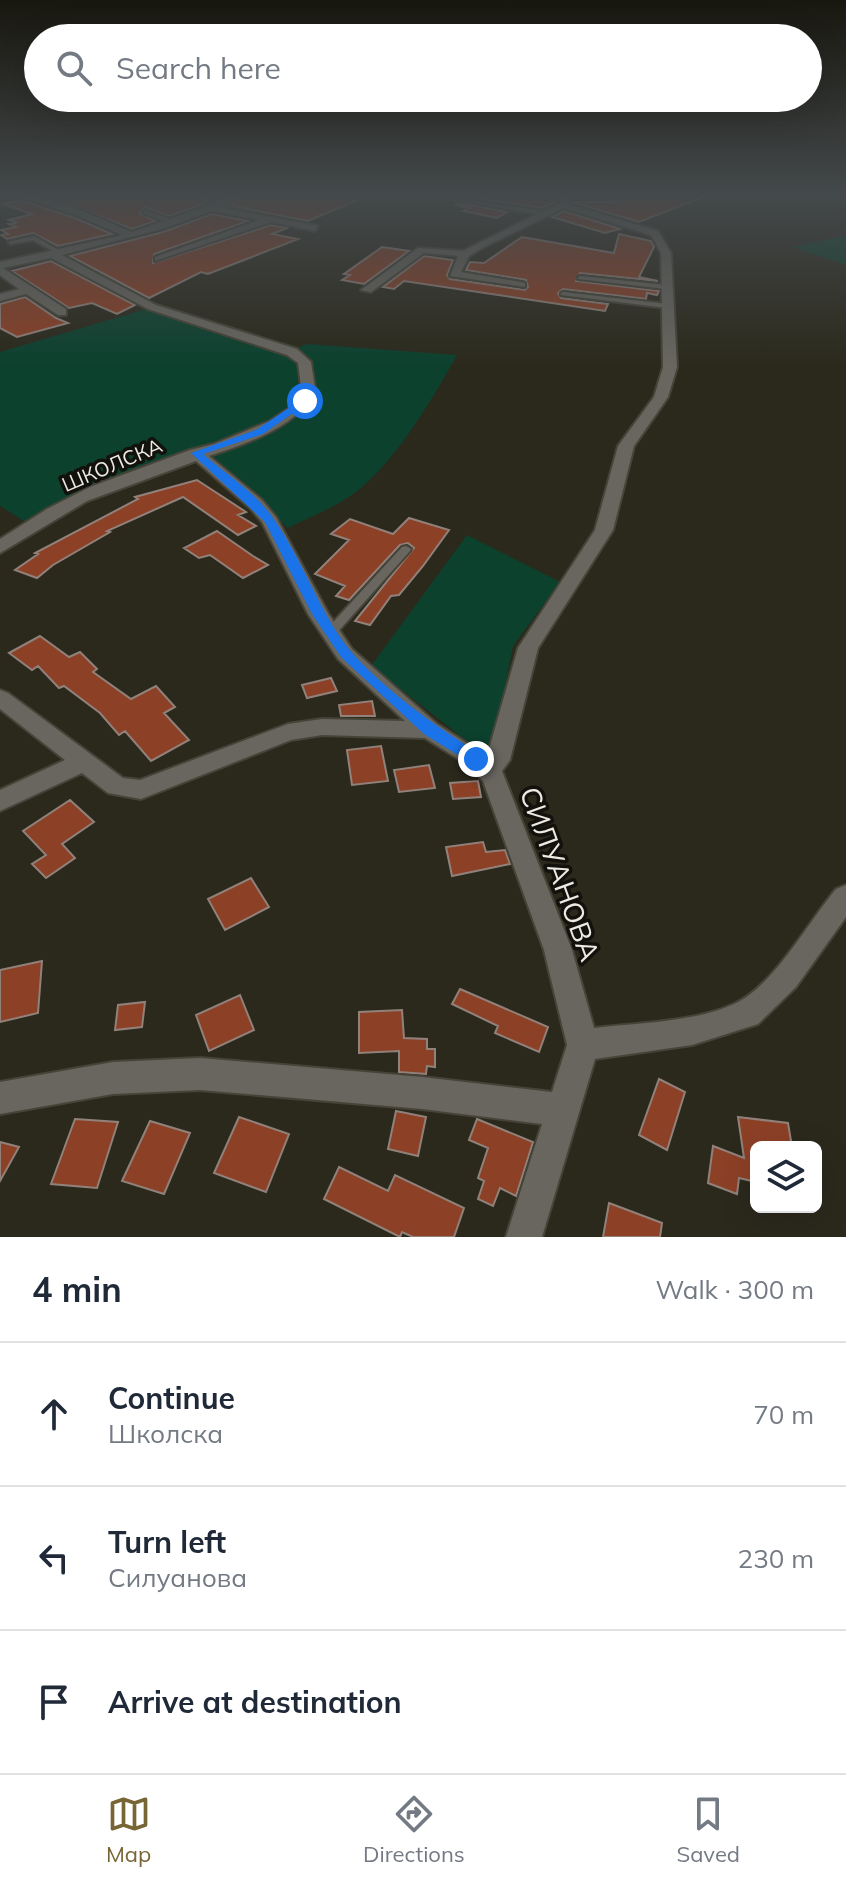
<!DOCTYPE html>
<html lang="en">
<head>
<meta charset="utf-8">
<style>
  :root { --surface:#fff; --page:#f6f6f7; --text:#1f2937; --muted:#747a83; --line:#e0e1e3; --accent:#786536 }
  body { margin:0; font-family:Mulish,sans-serif; background:var(--page); color:var(--text) }
  .controls { position:absolute; right:24px; bottom:24px; display:grid; overflow:hidden; border-radius:12px; box-shadow:0 8px 32px #0002 }
  .controls button { width:72px; height:72px; display:grid; place-items:center; padding:0; border:0; border-bottom:2px solid var(--line); background:var(--surface); color:var(--text); font:40px sans-serif }
  .stop { position:absolute; width:24px; height:24px; margin:-18px; border:6px solid #1a73e8; border-radius:50%; background:#fff }
  .stop.end { background:#1a73e8; border-color:#fff; box-shadow:0 2px 8px #0008 }
  .list { margin:0; padding:0; list-style:none }
  h2 { display:flex; justify-content:space-between; align-items:center; height:104px; margin:0; padding:0 32px; font-size:34px }
  h2 small { font-size:26px; font-weight:400; color:var(--muted) }
  .list li { display:grid; grid-template-columns:52px 1fr auto; gap:24px; align-items:center; box-sizing:border-box; height:144px; padding:0 32px; border-top:2px solid var(--line) }
  .list b { display:block; font-size:30px; white-space:nowrap }
  .list p { margin:0; font-size:26px; white-space:nowrap; color:var(--muted) }
  .list em { font-size:26px; font-style:normal; color:var(--muted) }
  .icon { flex:none; width:44px; height:44px; fill:none; stroke:currentColor; stroke-width:2; stroke-linecap:round; stroke-linejoin:round }
  .map { position:relative; flex:none; width:846px; height:1237px; overflow:hidden }
  .search { position:absolute; background:var(--surface); box-shadow:0 8px 32px #0002; left:24px; right:24px; top:24px; height:88px; display:flex; align-items:center; gap:20px; box-sizing:border-box; padding:0 28px; border-radius:44px; color:var(--muted); font-size:30px }
  .sheet { height:536px; background:var(--surface) }
  nav { display:flex; justify-content:space-around; align-items:center; box-sizing:border-box; height:112px; border-top:2px solid var(--line); background:var(--surface); font-size:22px; color:var(--muted) }
  nav a { display:grid; justify-items:center; gap:4px }
  nav .on { color:var(--accent) }
  .map>svg:first-child { display:block }
  .green { fill:#0c412e }
  .building { fill:#8c4026; stroke:#91817b; stroke-width:2 }
  .lines { fill:none; stroke-linecap:round; stroke-linejoin:round }
  .service-casing { stroke:#464438; stroke-width:4 }
  .minor-casing { stroke:#464438; stroke-width:4 }
  .service { fill:#68665f; fill-rule:evenodd }
  .minor { fill:#68665f; fill-rule:evenodd }
  .route { fill:#1a73e8 }
  .labels { text-anchor:middle; stroke-width:7; stroke-linejoin:round; paint-order:stroke }
  .far-street-label { font-size:20px; fill:#eceae2; stroke:#12110c }
  .near-street-label { font-size:28px; fill:#eceae2; stroke:#12110c }
</style>
</head>
<body>
<div class="map">
<svg width="846" height="1237" viewBox="0 0 846 1237">
  <rect width="100%" height="100%" fill="#2b291c"/>
  <path class="green" d="M846,235V265L792,247Z
    M146,309L283,353L307,344L457,355C432,400 392,468 349,497C330,509 308,518 288,528L197,449L82,492L29,524L0,506V352Z
    M467,535L560,582L513,646L491,760L371,666Z"/>
  <path class="building" d="M44,194H182L204,204L169,216L144,207L140,214L156,221L132,229Z
    M242,194H372L308,221L231,206Z
    M498,194L529,197L560,194L557,201L542,208L472,197Z
    M614,194H708V195L639,222L572,202H613L618,199Z
    M20,200L75,218L112,234L58,246L33,233L7,239L1,235L8,234L1,230L16,227L9,224L17,223L9,220L32,214L3,204Z
    M460,203L507,212L497,218L463,211L470,208L456,205Z
    M564,211L620,229L605,233L552,217Z
    M212,214L248,221L154,254L153,263L271,225L287,228L272,234L298,239L208,274L201,272L149,298L70,256L163,232Z
    M619,234L651,241L654,247L639,277L658,281L580,273L576,281L659,291L657,295L647,293L646,299L563,289L558,293L561,298L608,304L605,311L404,281L394,289L383,287L424,256L453,260L447,275L450,279L525,290L528,287L526,280L466,270L470,262L484,263L522,237L614,253Z
    M382,247L409,251L364,284L342,280L350,275L344,274Z
    M51,261L135,305L117,314L92,303L69,308L12,271Z
    M25,297L56,318L68,323L17,337L0,328V304Z
    M197,480L246,512L238,515L256,526L238,535L183,497L107,531L110,532L53,565L37,578L15,570L38,554L35,553L138,499L135,497Z
    M409,518L449,530L423,566L399,595L391,596L370,625L355,621L414,548L408,543L400,545L349,600L336,596L345,586L315,574L349,540L331,534L350,519L393,534Z
    M217,531L253,556L268,565L243,578L210,555L199,558L184,548Z
    M40,636L69,657L80,652L97,669L93,672L131,699L156,686L175,707L164,713L189,740L151,761L125,731L119,735L100,713L64,686L59,688L38,666L32,670L9,653Z
    M331,678L337,691L307,698L302,685Z
    M372,701L375,716H341L339,705Z
    M381,746L388,781L352,785L347,750Z
    M429,765L435,788L399,792L394,770Z
    M478,781L481,797L453,799L450,783Z
    M70,800L94,822L62,844L75,858L46,878L32,864L46,855L23,831Z
    M483,842L486,852L505,850L510,864L452,876L446,847Z
    M251,878L269,907L225,930L208,899Z
    M42,961L38,1013L0,1022V970Z
    M460,989L548,1027L539,1052L495,1033L498,1026L452,1004Z
    M240,995L254,1030L209,1051L196,1015Z
    M145,1002L142,1027L115,1030L118,1005Z
    M402,1010L404,1038L427,1039V1049H435V1067L427,1066L426,1074L399,1072V1051L359,1053V1012Z
    M659,1079L685,1092L667,1150L639,1135Z
    M396,1111L426,1117L418,1156L388,1149Z
    M239,1117L289,1134L266,1192L214,1173Z
    M738,1117L788,1123L792,1147H756V1182L739,1178L737,1194L708,1183L713,1146L744,1158Z
    M75,1119L118,1122L97,1188L51,1184Z
    M477,1119L533,1142L516,1196L500,1188L493,1206L478,1199L484,1181L478,1178L488,1148L469,1140Z
    M150,1121L190,1133L164,1194L122,1181Z
    M0,1142L19,1147L0,1181Z
    M339,1167L388,1191L395,1175L464,1208L454,1237H413L402,1232L400,1237L324,1199Z
    M609,1203L662,1223L660,1237H603Z"/>
  <g class="lines">
    <g class="service-casing">
      <path id="service" d="M565,194L613,197L615,198L613,199L567,196Z
        M455,198L542,211L545,213L542,215L457,200Z
        M145,210L172,220L173,221L168,222L143,213Z
        M34,236L62,252L63,253L58,254L33,240L11,244L8,242Z
        M580,276L666,285L669,287L666,289L578,279V277Z
        M563,292L667,304L670,306L667,308L561,295V293Z
        M406,546L411,549L410,551L334,636H326L324,633L326,630L402,547Z"/>
    </g>
    <g class="minor-casing">
      <path id="minor" d="M10,194C51,194 94,216 132,232L213,204L185,194L220,200L229,194H239L227,206L220,207L318,226L315,231L271,222L155,261V257L259,220L212,211L162,229L62,255L156,305L297,349L311,362L316,394C290,429 249,443 209,456L262,500L276,517L328,613L352,649L437,724L487,756L518,648L595,530L618,446L654,397L663,367L661,253L651,235L564,208L480,249L469,256L461,272L521,282L525,283V287L450,276L458,256L424,253L371,292L361,290L418,248L463,251L559,203L563,194H571L568,204L658,231L671,253L677,367L668,397L634,446L613,530L538,648L510,760L502,771L572,950L594,1028C636,1023 696,1022 734,1004C773,987 809,921 836,889L846,885V917L796,987L758,1024L692,1045L595,1059L542,1237H506L542,1124L422,1109L200,1090L113,1094L0,1114V1082L113,1062L200,1058L422,1077L552,1092L567,1045L544,950L483,781L468,765L425,738L322,735L291,740L141,799L108,793L82,773L0,811V790L65,760L0,709V690L8,693L123,778L140,780L288,724L322,719L405,721L338,659L308,614L262,522L250,508L196,461L87,501L0,553V539L47,509L90,487L190,450L214,444L270,421L291,407L302,394L298,363L287,355L148,309L51,258L3,268L66,309V315H58L26,294L0,301V294L19,289L0,275V262L122,235L76,215Z"/>
    </g>
    <use href="#service" class="service"/>
    <use href="#minor" class="minor"/>
  </g>
  <linearGradient id="sky" x2="0" y2="1"><stop stop-color="#18170f"/><stop offset="0.53" stop-color="#44494b"/><stop offset="1" stop-color="#44494b" stop-opacity="0"/></linearGradient>
  <rect width="846" height="367" fill="url(#sky)"/>
  <path class="route" d="M302,399L310,401L263,434L203,454C227,475 258,494 275,521C303,561 318,609 348,648C379,686 440,730 482,755V763H471L424,734L341,657L312,614L265,522L191,453L256,430Z"/>
  <g class="labels">
    <g class="far-street-label">
      <text transform="translate(112 465) rotate(-23)" y="7">ШКОЛСКА</text>
    </g>
    <g class="near-street-label">
      <text transform="translate(560 874) rotate(70)" y="10">СИЛУАНОВА</text>
    </g>
  </g>
</svg>
<div class="controls">
<button><svg class="icon" aria-label="layers" viewBox="0 0 24 24"><path d="M12 4l9 5-9 5-9-5zM3 14l9 5 9-5"/></svg></button>
</div>
<div class="stop" style="left:305px;top:401px"></div>
<div class="stop end" style="left:476px;top:759px"></div>
<div class="search"><svg class="icon" aria-label="search" viewBox="0 0 24 24"><circle cx="10" cy="10" r="6"/><path d="M15 15l6 6"/></svg>Search here</div>
</div>
<section class="sheet">
<h2>4 min<small>Walk · 300 m</small></h2>
<ul class="list">
<li><svg class="icon" aria-label="ahead" viewBox="0 0 24 24"><path d="M12 20V5M6 11l6-6 6 6"/></svg><div><b>Continue</b><p>Школска</p></div><em>70 m</em></li>
<li><svg class="icon" aria-label="left" viewBox="0 0 24 24"><path d="M17 20v-9H6M10 6l-5 5 5 5"/></svg><div><b>Turn left</b><p>Силуанова</p></div><em>230 m</em></li>
<li><svg class="icon" aria-label="arrive" viewBox="0 0 24 24"><path d="M6 21V4h12l-3 4 3 4H6"/></svg><div><b>Arrive at destination</b></div></li>
</ul>
</section>
<nav>
<a class="on"><svg class="icon" aria-label="map" viewBox="0 0 24 24"><path d="M3 6l6-2 6 2 6-2v14l-6 2-6-2-6 2zM9 4v14M15 6v14"/></svg>Map</a>
<a><svg class="icon" aria-label="directions" viewBox="0 0 24 24"><path d="M12 3l9 9-9 9-9-9zM9 14v-3h6M13 9l2 2-2 2"/></svg>Directions</a>
<a><svg class="icon" aria-label="saved" viewBox="0 0 24 24"><path d="M7 4h10v16l-5-4-5 4z"/></svg>Saved</a>
</nav>
</body>
</html>
